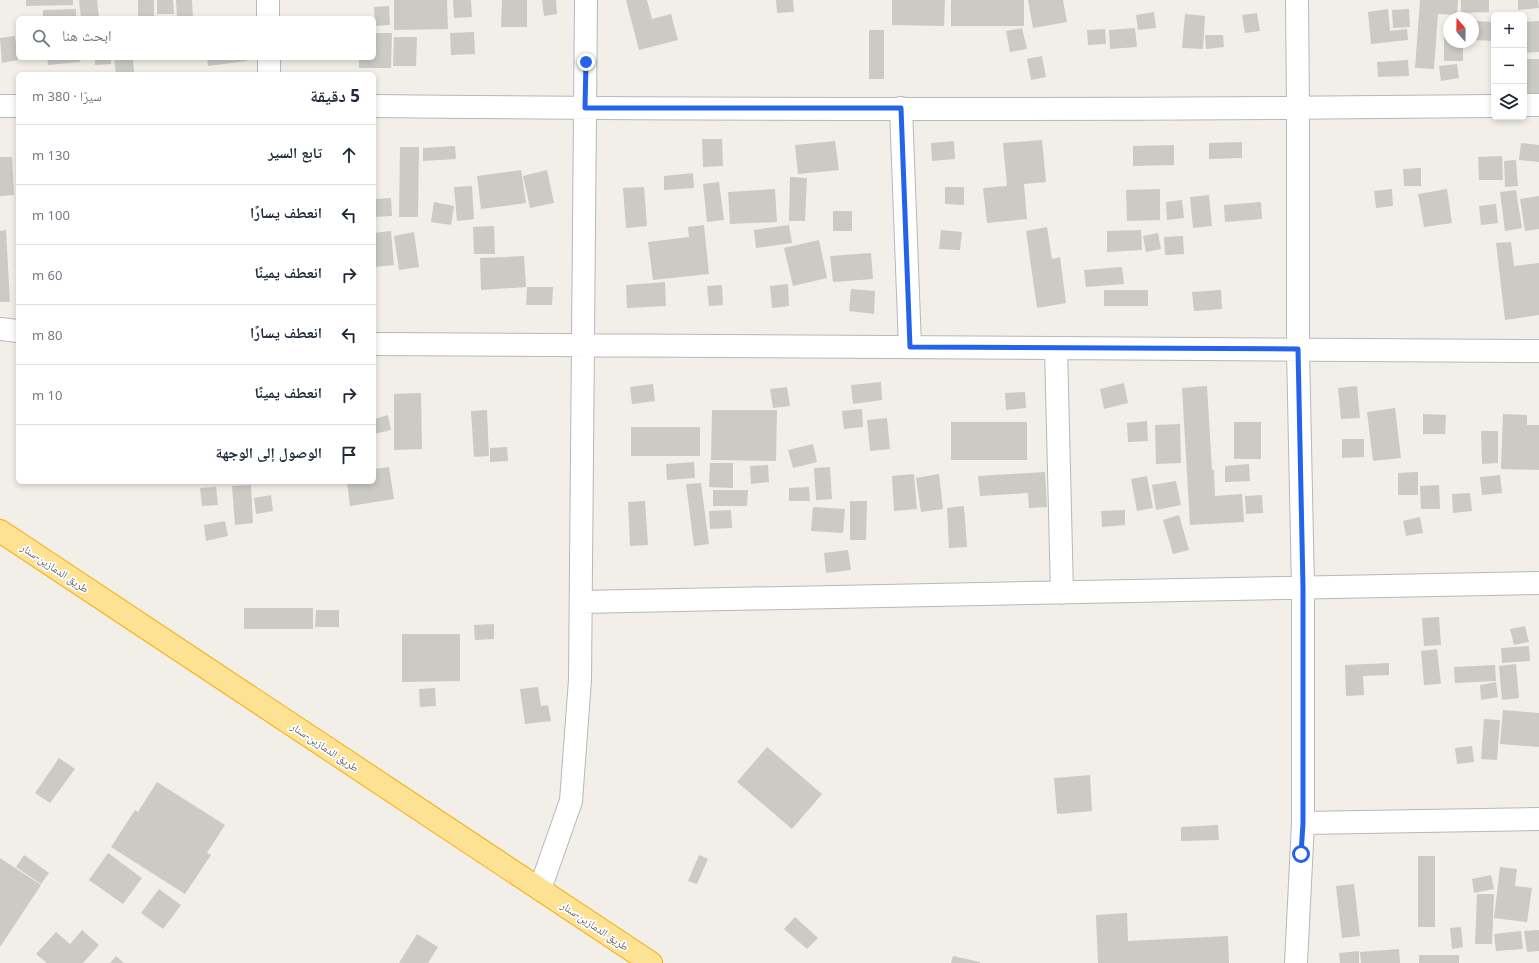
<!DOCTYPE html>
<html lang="ar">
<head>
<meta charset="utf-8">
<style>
  :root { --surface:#fff; --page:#f2f2f3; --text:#1f2937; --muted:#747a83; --line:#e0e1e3 }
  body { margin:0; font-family:"Noto Sans","Noto Naskh Arabic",sans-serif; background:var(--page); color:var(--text); direction:rtl }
  .controls { position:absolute; right:12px; top:12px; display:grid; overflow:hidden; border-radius:6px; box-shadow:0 2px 6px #0003 }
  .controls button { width:36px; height:36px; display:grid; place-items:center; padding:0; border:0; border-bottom:1px solid var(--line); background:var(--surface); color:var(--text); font:20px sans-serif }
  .compass { position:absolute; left:1443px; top:12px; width:36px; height:36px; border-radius:50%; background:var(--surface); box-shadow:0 2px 6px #0003; rotate:340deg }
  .stop { position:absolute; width:12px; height:12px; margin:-9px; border:3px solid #2563eb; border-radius:50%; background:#fff }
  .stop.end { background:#2563eb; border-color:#fff; box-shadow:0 1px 4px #0008 }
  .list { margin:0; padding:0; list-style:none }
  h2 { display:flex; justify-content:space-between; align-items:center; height:52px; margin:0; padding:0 16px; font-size:17px }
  h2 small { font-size:13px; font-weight:400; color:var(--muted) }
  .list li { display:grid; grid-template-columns:26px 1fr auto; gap:12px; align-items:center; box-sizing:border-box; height:60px; padding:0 16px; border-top:1px solid var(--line) }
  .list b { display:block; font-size:15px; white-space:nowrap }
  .list em { font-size:13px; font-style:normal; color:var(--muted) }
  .icon { flex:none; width:22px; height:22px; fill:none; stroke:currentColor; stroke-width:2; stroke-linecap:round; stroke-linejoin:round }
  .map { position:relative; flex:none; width:1539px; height:963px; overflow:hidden; direction:ltr }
  .search { position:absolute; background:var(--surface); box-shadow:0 2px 6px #0003; left:16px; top:16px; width:360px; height:44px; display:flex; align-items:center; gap:10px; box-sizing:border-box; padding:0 14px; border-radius:6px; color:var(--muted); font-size:15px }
  .panel { position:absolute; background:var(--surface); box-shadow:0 2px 6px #0003; left:16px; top:72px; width:360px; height:412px; border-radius:6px; direction:rtl }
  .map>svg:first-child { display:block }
  .building { fill:#cccac5 }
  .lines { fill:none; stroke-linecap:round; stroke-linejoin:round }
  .minor-casing { stroke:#b5b8bc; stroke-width:24 }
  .highway-casing { stroke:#f9ab00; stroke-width:24 }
  .minor { stroke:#fff; stroke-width:22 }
  .highway { stroke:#fde293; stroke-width:22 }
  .route { stroke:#2563eb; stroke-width:5 }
  .labels { text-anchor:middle; stroke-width:3.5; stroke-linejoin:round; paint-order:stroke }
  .street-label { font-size:11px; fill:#5f6368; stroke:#fff }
</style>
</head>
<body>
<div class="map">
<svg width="1539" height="963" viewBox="0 0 1539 963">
  <rect width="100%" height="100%" fill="#f1efe8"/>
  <path class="building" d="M26,0H73V5L26,6Z
    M79,0H97L99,18H81Z
    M138,0H154V18H138Z
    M157,0H173L174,14H157Z
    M176,0H192L193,18H177Z
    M394,0H447L448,29L394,30Z
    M453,0H471L472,17L454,18Z
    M502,0H527V27H501Z
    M542,0H556L557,14L544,16Z
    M626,0H647L652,19L671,14L678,40L639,50Z
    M776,0H793L794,12L777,13Z
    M892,0H945L944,26L892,25Z
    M951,0H1024V26H951Z
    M1028,0H1063L1067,22L1033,28Z
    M1420,0H1458L1457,15L1438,14L1434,69L1415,68Z
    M1461,0H1489V12L1461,13Z
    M1518,0H1538L1539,8L1518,10Z
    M389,6L390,25L375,26L374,7Z
    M76,9V18H43V10Z
    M1388,9L1390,31L1407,29L1408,40L1371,44L1368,12Z
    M1409,9L1410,27L1393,28L1392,10Z
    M1154,12L1156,28L1138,30L1136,15Z
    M1257,13L1260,31L1245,33L1242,15Z
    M1185,14L1205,16L1203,49L1182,48Z
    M1475,21L1494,22V41L1474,40Z
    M1539,21V52L1524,53V22Z
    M1022,28L1027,49L1010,52L1006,31Z
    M1135,28L1137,47L1110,49L1109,30Z
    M1105,29L1106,44L1088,45L1087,30Z
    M869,30H884V79H869Z
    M474,32L475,54L451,55L450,33Z
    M374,33H392L391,68H359V58H374Z
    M1205,35H1223L1224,47L1206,49Z
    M1444,35H1449V42H1463V61H1444Z
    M15,36L18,60L2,63L0,38Z
    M394,37H417L416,66H393Z
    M1042,56L1046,77L1031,80L1027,59Z
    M47,58H79L80,62L48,65Z
    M95,58H111V64L95,65Z
    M114,58H133L134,72L116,74Z
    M207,58H246L247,61L208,66Z
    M1524,59H1539V99H1524Z
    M1408,60L1409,76L1378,77L1377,62Z
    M1457,64L1459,78L1441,81L1439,66Z
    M702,139H722L723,166L703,167Z
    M1042,140L1046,182L1024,184L1027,219L987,223L983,188L1007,186L1003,143Z
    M835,141L839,170L798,174L795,145Z
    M954,141L955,159L932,161L931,143Z
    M1242,142V158L1209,159V143Z
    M1521,143L1539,145V162L1519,160Z
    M1174,145V165L1133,166V146Z
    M455,146L456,159L423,161V148Z
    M400,147H419L418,217H399Z
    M1502,156L1503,180H1479L1478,157Z
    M0,157H12L14,195L0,196Z
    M1516,160L1518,186L1505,187L1504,161Z
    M1421,168V186H1404L1403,169Z
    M521,170L526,203L481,209L477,176Z
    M547,170L554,203L530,208L523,176Z
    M693,173L694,188L664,190V176Z
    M790,177L807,178L805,221H789Z
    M719,182L724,220L707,222L703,184Z
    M472,186L474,219L457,221L454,187Z
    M644,187L647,226L626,228L623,188Z
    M945,187H964V205L945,204Z
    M775,189L777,222L730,224L728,192Z
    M1160,189V220L1127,221L1126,190Z
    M1392,189L1393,206L1376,208L1374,191Z
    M1447,189L1452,223L1424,227L1418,194Z
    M1516,190L1522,228L1505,231L1500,192Z
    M1209,195L1212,226L1193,228L1190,197Z
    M374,196L375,199L391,198L392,216L374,217Z
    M1539,196V229L1525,231L1520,199Z
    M1182,200L1184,218L1167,220L1166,202Z
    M434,202L454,206L451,225L431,222Z
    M1261,202L1262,219L1225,222L1224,205Z
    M1496,204L1498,223L1481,225L1479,206Z
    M833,211H852V231H833Z
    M704,225L709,274L653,280L648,242L689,237L688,227Z
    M789,225L792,243L756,248L754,230Z
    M494,226L495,254H474L473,227Z
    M1047,227L1052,259L1060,257L1066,303L1037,308L1026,231Z
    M6,230L10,302H0V231Z
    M941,230L962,232L960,250L939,249Z
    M1141,230L1142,250L1107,252V231Z
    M391,231L394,265L374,267V233Z
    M414,232L419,267L399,270L394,236Z
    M1158,233L1161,249L1146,252L1143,236Z
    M1183,236L1184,254L1165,255L1164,237Z
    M819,240L827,278L793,286L784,248Z
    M1511,242L1514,266L1539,263V315L1505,320L1496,243Z
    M871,253L873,279L833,282L830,256Z
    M524,256L526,287L481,290L480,258Z
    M1122,267L1124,284L1086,287L1084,270Z
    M665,282L666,306L627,308L626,285Z
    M788,284L789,306L772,308L770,286Z
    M722,285L723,305L709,306L707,286Z
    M527,287H553L552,305H526Z
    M851,289L875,291L874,314L849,311Z
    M1104,290H1148V306H1104Z
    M1221,290L1222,309L1194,311L1192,292Z
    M881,382L882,400L853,404L851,385Z
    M1124,383L1128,403L1104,409L1100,389Z
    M653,384L655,401L632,404L630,387Z
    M1207,386L1212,470H1214L1215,496L1242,494L1244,522L1190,525L1182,388Z
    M1357,386L1360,418L1341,419L1338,388Z
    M787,387L790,406L773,408L770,389Z
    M1025,392L1026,408L1006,410L1005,393Z
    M421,393L422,449L394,450V394Z
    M1395,408L1401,458L1373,461L1367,412Z
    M862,409L863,427L844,429L842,411Z
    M487,410L489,456L474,457L471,411Z
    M712,410H777L776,461L711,460Z
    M1423,414L1446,415L1445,434H1423Z
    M1503,414L1527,415V425H1539V470L1501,469Z
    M388,415L391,430L374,434V419Z
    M887,418L890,449L870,451L867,420Z
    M1147,421L1148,441L1128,442L1127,423Z
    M951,422H1027V460H951Z
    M1234,422H1261V459H1234Z
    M1180,424L1181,463L1156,464L1155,425Z
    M631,427H700V456H631Z
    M1481,431H1498V463L1482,464Z
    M1342,439H1364V457L1342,458Z
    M813,444L817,462L793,468L788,450Z
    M507,447L508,461L490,462V448Z
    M694,462L695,478L667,480L666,464Z
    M710,463H733V488L709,487Z
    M1249,464L1250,481L1225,482V466Z
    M768,465L769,482L751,484L750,466Z
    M389,467L394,499L350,506L347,482H374V469Z
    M830,467L832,499L816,500L814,468Z
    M1045,472L1047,507L1029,508L1028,493L980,496L978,476Z
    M1418,472V495H1398V473Z
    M914,474L917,509L894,511L892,476Z
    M939,474L943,509L921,512L916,478Z
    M1500,475L1502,493L1482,495L1480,477Z
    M1147,476L1153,508L1137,511L1131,479Z
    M1176,481L1181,505L1156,510L1152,485Z
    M701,483L709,544L694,546L686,484Z
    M251,485L253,523L235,525L232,486Z
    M1439,485L1440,509H1421L1420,486Z
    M216,487L218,505L202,506L200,488Z
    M809,487L810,501H789V488Z
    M713,490H748L747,506H713Z
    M1470,493L1472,511L1453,513L1452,494Z
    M271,495L273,511L256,514L254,498Z
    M1262,495L1263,513L1246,514L1245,496Z
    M645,501L648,545L630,546L628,502Z
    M850,501H867L866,540H850Z
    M964,506L967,547L949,548L947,508Z
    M813,507L845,509L843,533L811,531Z
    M731,510L732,528L710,529L709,511Z
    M1125,510V525L1102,527L1101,511Z
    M1179,515L1189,550L1173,554L1163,520Z
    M1420,517L1423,533L1406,536L1403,521Z
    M225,521L228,536L206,541L204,525Z
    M848,550L851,570L826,573L824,553Z
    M244,608H313V629H244Z
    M316,610H339V627H315Z
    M1439,617L1441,645L1424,646L1422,618Z
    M494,624V639L475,640L474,625Z
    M1525,626L1529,642L1514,645L1510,629Z
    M402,634H460V681L402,682Z
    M1529,646L1530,661L1502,663L1501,648Z
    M1437,649L1441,684L1424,685L1421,651Z
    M1389,663V675L1363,676L1364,695L1346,696L1345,665Z
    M1516,664L1519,698L1502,700L1499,666Z
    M1495,665L1496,681L1455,683L1454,667Z
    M1496,682L1498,697L1481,700L1480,685Z
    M538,687L541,706L548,705L551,721L525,724L520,689Z
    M435,688L436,706L420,707L419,689Z
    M1503,710L1539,713V747L1500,744Z
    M1484,719L1500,720L1497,760L1481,759Z
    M1472,746L1474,762L1457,764L1455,748Z
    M767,747L822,794L792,829L737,782Z
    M59,758L75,769L50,803L35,793Z
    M1090,775L1092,811L1057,814L1054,778Z
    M157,782L225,825L207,853L211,855L185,894L111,847L135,810L138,812Z
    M1218,825L1219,840L1181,841V827Z
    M108,853L142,878L123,904L89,880Z
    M24,855L49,873L41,884L16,867Z
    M699,855L708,859L697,884L688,881Z
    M1418,856H1435V927H1418Z
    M0,858L41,885L0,947Z
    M1500,867L1517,869L1515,886L1532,888L1527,922L1494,918Z
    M1491,875L1494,889L1474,893L1472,879Z
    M1354,884L1360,936L1342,938L1336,886Z
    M159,889L181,905L163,929L141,913Z
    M1477,894H1494L1492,944H1475Z
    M1127,913L1128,941L1228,936L1229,963H1098L1096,915Z
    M795,917L818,938L807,949L784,929Z
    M1461,927L1463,947L1452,949L1450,928Z
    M82,930L99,945L83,963H47L36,954L56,932L70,944Z
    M1539,930V951L1527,952L1524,931Z
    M1521,931L1523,949L1496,951L1494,934Z
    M417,934L438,947L428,963H399Z
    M1399,949L1400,963H1361L1360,952Z
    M1359,951V963H1340L1339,953Z
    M1419,955H1459V963H1419Z
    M116,956L124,963H110Z
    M953,956L980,962V963H951Z"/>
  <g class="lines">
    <g class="minor-casing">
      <path id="minor" d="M268,0V18
        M269,58V74
        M1524,105H1539
        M0,106H18
        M374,106C747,110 1121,110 1494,106
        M901,108L910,347
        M0,329L18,331
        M374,344L1539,351
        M1056,348L1062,593
        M581,602L1539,583
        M1303,823L1539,819
        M540,889L571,801L580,680L586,0
        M1296,963L1303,823V588L1298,349V108L1297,0"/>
    </g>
    <g class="highway-casing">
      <path id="highway" d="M0,531L651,963"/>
    </g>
    <use href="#minor" class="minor"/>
    <use href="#highway" class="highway"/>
  </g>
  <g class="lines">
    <path class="route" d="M586,62L585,108H901L910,347L1298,349L1303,588V823L1301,854"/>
  </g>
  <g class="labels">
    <g class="street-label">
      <text transform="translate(55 568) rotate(34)" y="4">طريق الدمازين-سنار</text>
      <text transform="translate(325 747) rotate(34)" y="4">طريق الدمازين-سنار</text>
      <text transform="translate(595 926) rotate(34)" y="4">طريق الدمازين-سنار</text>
    </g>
  </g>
</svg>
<div class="controls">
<button>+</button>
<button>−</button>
<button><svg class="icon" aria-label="layers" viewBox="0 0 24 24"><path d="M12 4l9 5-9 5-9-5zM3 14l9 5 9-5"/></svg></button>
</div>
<svg class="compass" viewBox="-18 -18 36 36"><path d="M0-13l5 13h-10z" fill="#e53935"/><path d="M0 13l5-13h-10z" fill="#747a83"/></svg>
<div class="stop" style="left:1301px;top:854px"></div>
<div class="stop end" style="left:586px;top:62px"></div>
<div class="search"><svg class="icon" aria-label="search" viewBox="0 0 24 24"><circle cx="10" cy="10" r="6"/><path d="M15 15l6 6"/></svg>ابحث هنا</div>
<section class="panel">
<h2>5 دقيقة<small>سيرًا · 380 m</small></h2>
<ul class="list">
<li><svg class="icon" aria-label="ahead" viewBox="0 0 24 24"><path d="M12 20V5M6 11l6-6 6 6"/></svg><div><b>تابع السير</b></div><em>130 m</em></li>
<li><svg class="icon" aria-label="left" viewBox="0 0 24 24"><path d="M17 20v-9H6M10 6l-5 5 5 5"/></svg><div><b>انعطف يسارًا</b></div><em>100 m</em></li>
<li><svg class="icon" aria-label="right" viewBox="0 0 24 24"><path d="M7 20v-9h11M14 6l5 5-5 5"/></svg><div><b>انعطف يمينًا</b></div><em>60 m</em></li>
<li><svg class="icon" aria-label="left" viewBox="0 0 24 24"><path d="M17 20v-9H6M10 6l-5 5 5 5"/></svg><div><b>انعطف يسارًا</b></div><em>80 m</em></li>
<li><svg class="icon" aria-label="right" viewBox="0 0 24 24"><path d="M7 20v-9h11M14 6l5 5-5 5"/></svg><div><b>انعطف يمينًا</b></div><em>10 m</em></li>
<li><svg class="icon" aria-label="arrive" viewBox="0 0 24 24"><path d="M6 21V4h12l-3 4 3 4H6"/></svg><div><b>الوصول إلى الوجهة</b></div></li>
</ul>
</section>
</div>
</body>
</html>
